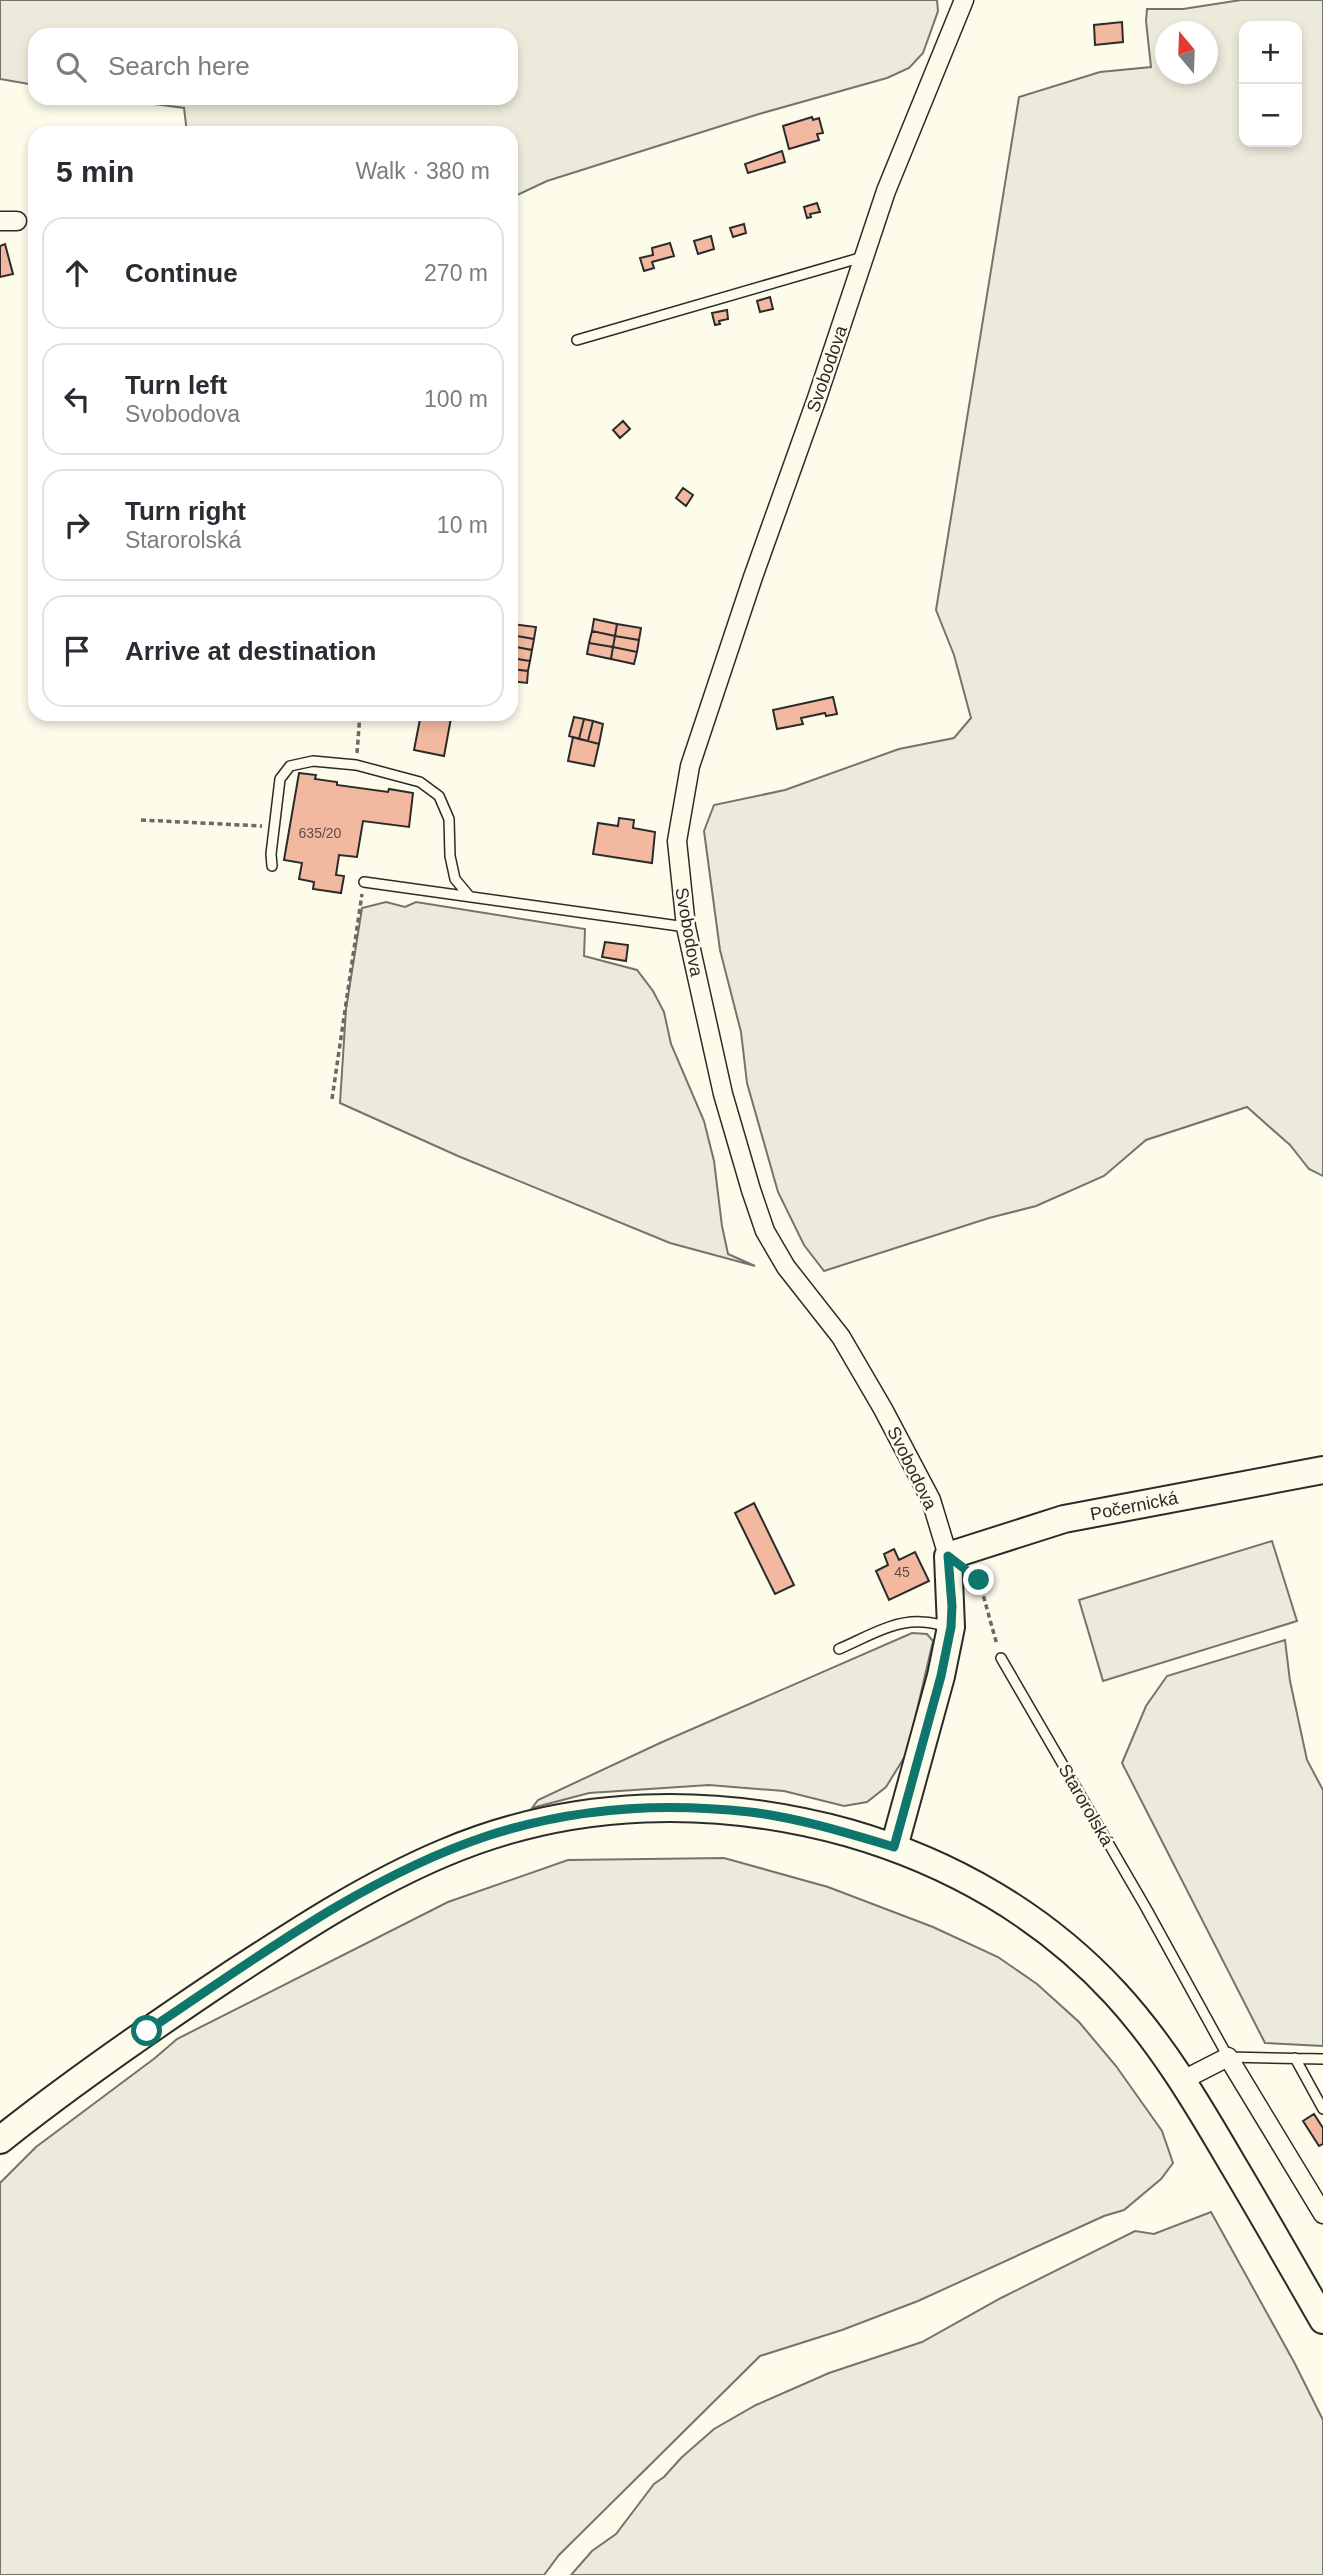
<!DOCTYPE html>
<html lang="en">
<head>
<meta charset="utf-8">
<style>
  :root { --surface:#fff; --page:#f7f7f7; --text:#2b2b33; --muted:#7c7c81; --line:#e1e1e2 }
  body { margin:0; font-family:Arial,sans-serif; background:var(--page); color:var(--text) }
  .controls { position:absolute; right:21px; top:21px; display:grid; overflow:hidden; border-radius:14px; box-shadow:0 4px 10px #0003 }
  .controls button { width:63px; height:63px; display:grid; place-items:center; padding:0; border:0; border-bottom:2px solid var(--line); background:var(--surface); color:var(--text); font:35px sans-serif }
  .compass { position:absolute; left:1155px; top:21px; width:63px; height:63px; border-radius:50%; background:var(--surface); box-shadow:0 4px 10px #0003; rotate:341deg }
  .stop { position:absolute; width:21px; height:21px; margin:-16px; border:5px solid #0f766e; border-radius:50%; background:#fff }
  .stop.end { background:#0f766e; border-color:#fff; box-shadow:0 2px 7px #0008 }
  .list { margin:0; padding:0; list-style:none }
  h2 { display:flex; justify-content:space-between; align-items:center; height:91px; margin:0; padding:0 28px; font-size:30px }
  h2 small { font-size:23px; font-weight:400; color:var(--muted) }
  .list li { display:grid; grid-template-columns:46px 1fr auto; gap:21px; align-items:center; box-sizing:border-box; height:112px; margin:0 14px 14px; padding:0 14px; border:2px solid var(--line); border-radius:21px }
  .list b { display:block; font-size:26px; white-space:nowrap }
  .list p { margin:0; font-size:23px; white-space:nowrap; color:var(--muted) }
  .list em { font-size:23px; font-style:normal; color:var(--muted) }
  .icon { flex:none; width:38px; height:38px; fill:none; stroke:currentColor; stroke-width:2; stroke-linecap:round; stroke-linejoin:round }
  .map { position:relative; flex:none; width:1323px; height:2575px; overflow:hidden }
  .search { position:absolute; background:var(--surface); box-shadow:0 4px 10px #0003; left:28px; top:28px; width:490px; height:77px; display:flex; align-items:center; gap:18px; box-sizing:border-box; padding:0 24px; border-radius:21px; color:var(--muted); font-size:26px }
  .panel { position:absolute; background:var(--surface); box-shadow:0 4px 10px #0003; left:28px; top:126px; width:490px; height:595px; border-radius:21px }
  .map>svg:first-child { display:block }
  .green { fill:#ecebdb; stroke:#74746e; stroke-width:2; fill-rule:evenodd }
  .building { fill:#f2b8a0; stroke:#2b2b2b; stroke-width:2 }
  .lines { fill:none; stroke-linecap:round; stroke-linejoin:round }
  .lane-casing { stroke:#2b2b2b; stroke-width:12 }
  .street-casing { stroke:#2b2b2b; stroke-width:21 }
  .secondary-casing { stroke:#2b2b2b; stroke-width:30 }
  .path { stroke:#6a6964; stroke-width:3.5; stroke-dasharray:5 3.5; stroke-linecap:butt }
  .lane { stroke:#fdfbea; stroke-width:9 }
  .street { stroke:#fdfbea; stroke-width:18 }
  .secondary { stroke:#fdfbea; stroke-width:26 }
  .route { stroke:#0f766e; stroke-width:9 }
  .labels { text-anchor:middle; stroke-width:5; stroke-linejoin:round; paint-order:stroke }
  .number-label { font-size:14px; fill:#5d4e48 }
  .street-label { font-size:18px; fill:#2b2b2b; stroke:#fdfbea }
</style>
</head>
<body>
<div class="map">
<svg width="1323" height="2575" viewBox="0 0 1323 2575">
  <rect width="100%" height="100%" fill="#fdfbea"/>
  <path class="green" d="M0,0H937L938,11L923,53L909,68L887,78L759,114L547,181L511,198V133H187L184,108L110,98H511V35H35V85L0,79Z
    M1241,0H1323V1176L1309,1169L1290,1145L1247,1107L1146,1140L1104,1176L1036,1206L989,1218L824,1271L804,1245L778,1192L747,1083L741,1032L720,950L704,831L714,805L785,790L899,749L954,738L971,718L954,655L936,610L1019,97L1100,72L1151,67L1146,21L1147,9H1183ZM1297,26V142H1244V26ZM1166,32H1208V74H1166Z
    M386,902L405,907L416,902L585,929L584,956L637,970L653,991L664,1012L671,1044L704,1121L714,1161L722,1226L728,1254L755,1266L670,1243L458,1156L340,1103L346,1009L362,908Z
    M1272,1541L1297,1621L1103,1681L1079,1600Z
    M912,1633L927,1634L933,1641L907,1753L886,1787L867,1802L844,1806L784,1791L709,1785L589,1793L532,1808L538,1800L660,1743Z
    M1285,1640L1290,1681L1307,1760L1323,1790V2046L1265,2043L1122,1763L1146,1706L1167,1676Z
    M724,1858L828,1887L933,1927L998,1957L1037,1984L1079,2022L1116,2066L1162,2131L1173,2163L1161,2179L1124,2210L1104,2216L918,2301L842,2330L760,2356L559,2555L544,2575H0V2183L36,2147L155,2058L177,2039L448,1902L568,1860Z
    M1211,2212L1294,2362L1323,2420V2575H571L592,2551L616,2534L654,2484L664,2477L681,2458L714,2429L756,2405L829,2373L922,2342L1001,2298L1135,2231L1154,2234Z"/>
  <path class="building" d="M1122,22L1123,42L1095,45L1094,25Z
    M812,117L813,120L819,118L823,133L817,134L819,140L789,149L783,126Z
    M782,151L785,162L748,173L745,164Z
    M817,203L820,212L810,214L811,217L807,218L804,207Z
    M744,224L746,233L733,237L730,228Z
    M711,236L714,249L698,254L694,241Z
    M670,243L674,256L652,262L654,268L644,271L640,258L653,255L652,248Z
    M5,244L13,274L0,277V246Z
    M770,297L773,309L760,312L757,301Z
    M727,310L728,319L719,321L720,324L715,325L712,313Z
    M623,421L630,429L620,438L613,430Z
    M683,488L693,495L686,506L676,498Z
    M594,619L617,624L615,636L592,631Z
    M512,624L536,627L534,639L511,635Z
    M617,624L641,628L639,640L615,636Z
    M592,631L615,636L613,647L589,643Z
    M511,635L534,639L532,650L511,646Z
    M615,636L639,640L637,652L613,647Z
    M589,643L613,647L611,659L587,654Z
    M511,646L532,650L530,661L511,658Z
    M613,647L637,652L634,664L611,659Z
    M511,658L530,661L528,671L511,669Z
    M511,669L528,671L527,683L511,681Z
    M833,697L837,714L826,716L825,713L801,718L803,724L777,729L773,710Z
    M421,714L451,718L444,756L414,750Z
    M574,717L584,719L579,739L569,736Z
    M584,719L593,721L588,741L579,739Z
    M593,721L603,724L599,744L588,741Z
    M573,737L599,744L594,766L568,761Z
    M299,773L316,775L315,779L337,782V785L388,792L389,789L413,793L409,827L363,821L357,857L339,855L336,875L344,876L341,893L313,889L314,882L299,879L302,863L284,860Z
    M619,818L634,820L633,828L655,832L652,863L593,854L598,823L618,826Z
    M605,942L628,945L626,961L602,957Z
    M754,1503L794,1585L775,1594L735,1513Z
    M894,1549L899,1560L915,1552L929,1581L889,1600L876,1571L888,1565L884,1554Z
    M1314,2114L1323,2128V2144L1319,2146L1303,2121Z"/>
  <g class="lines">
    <g class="lane-casing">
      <path id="lane" d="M577,340L863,257
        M272,866L271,854L280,779L290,766L313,761L356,765L420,782L439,796L449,819L450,856L455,879L470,897
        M364,882L686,927
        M839,1649C865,1638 893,1620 922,1622C931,1622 941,1625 949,1627
        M1001,1658L1146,1908L1228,2057L1323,2059
        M1295,2058L1323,2109"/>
    </g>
    <g class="street-casing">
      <path id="street" d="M0,221H17
        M948,1556L931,1500L883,1409L841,1337L786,1267L765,1231L751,1190L723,1094L686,927L677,841L690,766L753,577L817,398L886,191L964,0
        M1183,2080L1228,2057L1323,2214"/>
    </g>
    <g class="secondary-casing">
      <path id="secondary" d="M894,1847L941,1676L951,1627L948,1556L1064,1519L1323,1470
        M0,2140C74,2081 151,2028 229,1976C298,1931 368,1885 444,1853C573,1798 715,1796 849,1833C950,1862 1043,1915 1115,1993C1162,2044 1197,2103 1232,2163C1263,2215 1293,2268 1323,2320"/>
    </g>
    <path class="path" d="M357,753L360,714
      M141,820L262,826
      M332,1099L362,894
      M972,1575L979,1580L997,1645"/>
    <use href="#lane" class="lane"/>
    <use href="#street" class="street"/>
    <use href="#secondary" class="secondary"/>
  </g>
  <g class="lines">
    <path class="route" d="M147,2031C255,1959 364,1877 487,1836C572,1808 662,1802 750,1812C799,1818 847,1833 894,1847L941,1676L951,1627L952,1606L948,1556L979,1580"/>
  </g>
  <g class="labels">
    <g class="number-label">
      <text x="320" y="838">635/20</text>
      <text x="902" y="1577">45</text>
    </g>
    <g class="street-label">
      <text transform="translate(827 369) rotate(-71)" y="6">Svobodova</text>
      <text transform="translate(689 932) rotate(80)" y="6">Svobodova</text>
      <text transform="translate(912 1468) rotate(64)" y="6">Svobodova</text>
      <text transform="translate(1134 1506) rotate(-11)" y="6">Počernická</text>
      <text transform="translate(1086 1805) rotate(60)" y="6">Starorolská</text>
    </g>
  </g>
</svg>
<div class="controls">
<button>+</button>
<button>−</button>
</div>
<svg class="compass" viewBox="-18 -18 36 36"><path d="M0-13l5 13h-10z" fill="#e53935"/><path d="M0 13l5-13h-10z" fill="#7c7c81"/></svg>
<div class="stop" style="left:147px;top:2031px"></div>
<div class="stop end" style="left:979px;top:1580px"></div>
<div class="search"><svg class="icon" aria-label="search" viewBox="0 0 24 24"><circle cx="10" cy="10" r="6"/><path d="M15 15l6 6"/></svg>Search here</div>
<section class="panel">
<h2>5 min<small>Walk · 380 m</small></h2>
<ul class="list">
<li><svg class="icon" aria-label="ahead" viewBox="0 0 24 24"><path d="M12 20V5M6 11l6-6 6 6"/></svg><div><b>Continue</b></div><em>270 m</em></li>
<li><svg class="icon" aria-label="left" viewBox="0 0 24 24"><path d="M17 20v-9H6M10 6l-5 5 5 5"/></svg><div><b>Turn left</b><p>Svobodova</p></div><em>100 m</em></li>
<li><svg class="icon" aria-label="right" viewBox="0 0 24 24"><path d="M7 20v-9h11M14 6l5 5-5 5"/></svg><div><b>Turn right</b><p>Starorolská</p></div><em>10 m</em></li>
<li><svg class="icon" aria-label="arrive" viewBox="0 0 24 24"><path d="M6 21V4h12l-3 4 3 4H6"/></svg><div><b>Arrive at destination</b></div></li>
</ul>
</section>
</div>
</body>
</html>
